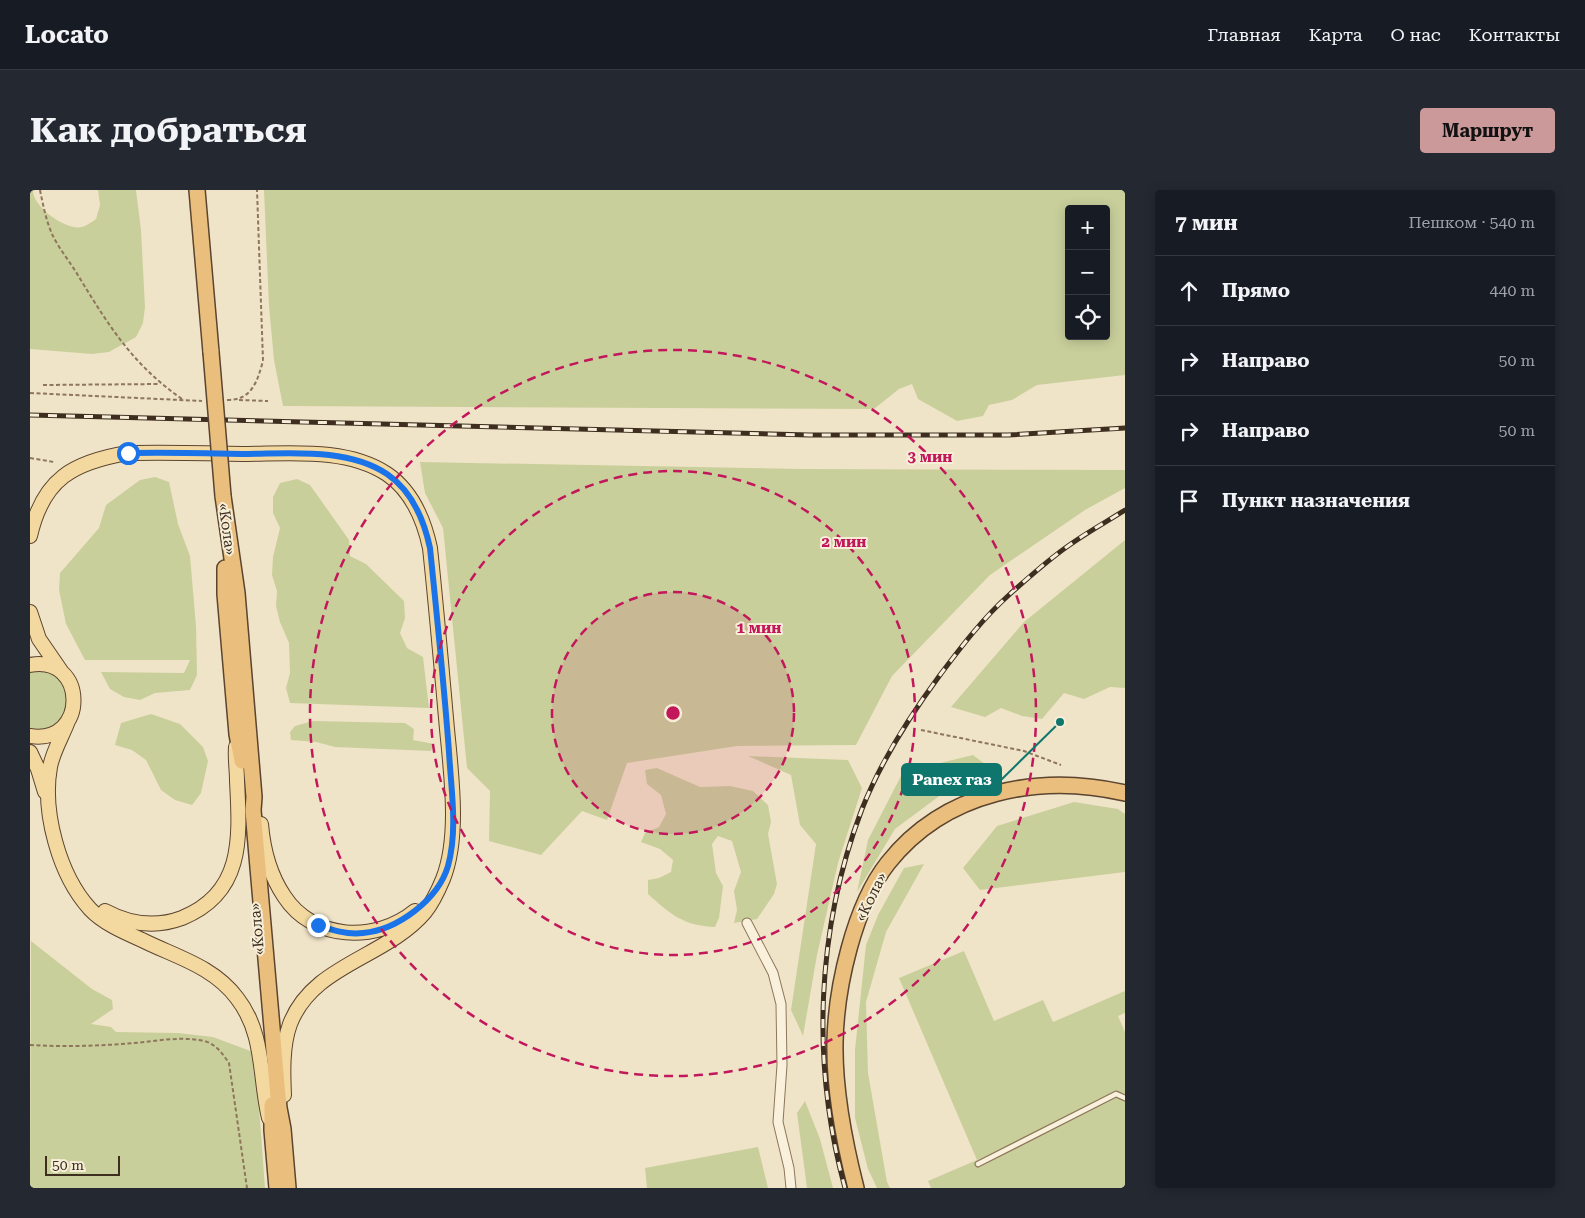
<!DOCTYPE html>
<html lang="ru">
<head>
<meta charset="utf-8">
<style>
  :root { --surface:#171b24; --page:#242831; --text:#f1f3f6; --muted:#9ea1a6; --line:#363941; --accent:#cc999b }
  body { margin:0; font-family:"Roboto Serif",serif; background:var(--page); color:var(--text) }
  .controls { position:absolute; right:15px; top:15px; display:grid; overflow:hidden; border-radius:5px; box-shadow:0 2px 12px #0003 }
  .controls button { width:45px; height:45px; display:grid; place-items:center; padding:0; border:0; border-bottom:1px solid var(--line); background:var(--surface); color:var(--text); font:25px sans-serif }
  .scale { position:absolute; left:15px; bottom:12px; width:75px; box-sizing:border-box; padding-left:5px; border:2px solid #3d2e20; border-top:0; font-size:14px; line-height:18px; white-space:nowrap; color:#3d2e20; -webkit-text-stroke:4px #f7eed8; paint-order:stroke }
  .stop { position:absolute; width:15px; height:15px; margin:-11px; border:4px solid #1a73e8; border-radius:50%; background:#fff }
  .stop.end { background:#1a73e8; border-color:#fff; box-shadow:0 1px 5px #0008 }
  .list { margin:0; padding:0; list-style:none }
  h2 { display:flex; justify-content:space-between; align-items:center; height:65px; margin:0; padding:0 20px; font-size:21px }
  h2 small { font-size:16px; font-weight:400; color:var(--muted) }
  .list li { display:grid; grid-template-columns:32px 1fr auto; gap:15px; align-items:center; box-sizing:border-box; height:70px; padding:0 20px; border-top:1px solid var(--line) }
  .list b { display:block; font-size:19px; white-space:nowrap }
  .list em { font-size:16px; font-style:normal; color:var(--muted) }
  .icon { flex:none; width:28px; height:28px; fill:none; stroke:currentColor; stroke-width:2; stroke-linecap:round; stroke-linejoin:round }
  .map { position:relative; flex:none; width:1095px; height:998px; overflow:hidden; border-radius:5px }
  header { display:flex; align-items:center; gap:30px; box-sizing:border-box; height:70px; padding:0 25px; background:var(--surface); border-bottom:1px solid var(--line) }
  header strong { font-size:24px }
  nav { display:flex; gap:28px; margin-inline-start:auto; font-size:18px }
  .intro { display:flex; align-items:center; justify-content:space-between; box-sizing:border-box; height:120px; padding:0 30px }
  h1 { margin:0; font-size:35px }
  .button { padding:12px 22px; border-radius:5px; background:var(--accent); color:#111; font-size:18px; font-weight:700 }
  main { display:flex; gap:30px; padding:0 30px }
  aside { flex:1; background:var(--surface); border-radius:5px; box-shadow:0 2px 12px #0003 }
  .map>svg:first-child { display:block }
  .green { fill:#c9cf9b; fill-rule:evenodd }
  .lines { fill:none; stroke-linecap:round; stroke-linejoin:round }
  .service-casing { stroke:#8d765c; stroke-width:7 }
  .minor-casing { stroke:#8d765c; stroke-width:11 }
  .primary-casing { stroke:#5b4430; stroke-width:16 }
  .trunk-casing { stroke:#5b4430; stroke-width:18 }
  .path { stroke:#8d765c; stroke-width:2; stroke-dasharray:4 2.5; stroke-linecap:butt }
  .service { stroke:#faf1dc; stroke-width:4.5 }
  .minor { stroke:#faf1dc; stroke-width:9 }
  .primary { stroke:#f3d9a0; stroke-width:14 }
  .trunk { stroke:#eabe7c; stroke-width:15 }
  .rail-casing { stroke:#3d2e20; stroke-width:5 }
  .rail { stroke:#f7eed8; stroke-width:3; stroke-dasharray:9; stroke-linecap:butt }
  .trunk-bridge-casing { stroke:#5b4430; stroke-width:18; stroke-linecap:butt }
  .trunk-bridge { stroke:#eabe7c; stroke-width:15 }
  .route { stroke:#1a73e8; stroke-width:6 }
  .ring { fill:none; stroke:#c2185b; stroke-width:2.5; stroke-dasharray:9 6 }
  .labels { text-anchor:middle; stroke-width:4; stroke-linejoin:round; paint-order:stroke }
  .street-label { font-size:15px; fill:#3d2e20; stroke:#f7eed8 }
  .centre { fill:#c2185b; stroke:#f7eed8; stroke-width:2.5 }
  .ring-label { font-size:15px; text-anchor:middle; font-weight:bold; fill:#c2185b; stroke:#f7eed8; stroke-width:4; stroke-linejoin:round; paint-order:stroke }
  .leader { fill:none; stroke:#0f766e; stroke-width:2 }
  .callout-dot { fill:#0f766e; stroke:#f7eed8; stroke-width:2 }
  .callout { fill:#0f766e; stroke:#0f766e; stroke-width:2 }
  .callout-label { font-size:16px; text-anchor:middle; font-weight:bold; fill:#fff }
</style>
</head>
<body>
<header>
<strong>Locato</strong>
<nav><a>Главная</a><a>Карта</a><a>О нас</a><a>Контакты</a></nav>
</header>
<div class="intro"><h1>Как добраться</h1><a class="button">Маршрут</a></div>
<main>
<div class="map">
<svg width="1095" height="998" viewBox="0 0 1095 998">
  <rect width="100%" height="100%" fill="#f0e4c8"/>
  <path class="green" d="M0,0H3C2,16 36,41 52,37C56,36 62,32 66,29L70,15L68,0H106L111,40L115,117L113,133L106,147L79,162L62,164L0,159Z
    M234,0H1095V185L1007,195L982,210L959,215L953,226L927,231L888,209L882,194L869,199L844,219L253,216L244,170L239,116ZM1039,19H1076V146H1039Z
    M390,272L772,279L1095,280V298L1055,320L960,385L862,486L826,555L707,556L597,573L577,630L552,621L511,665L459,651L460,601L437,578L413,338L395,303Z
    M125,287L139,292L148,334L160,366L166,436L167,485L160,500L125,503L110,510L94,507L80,499L71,482L154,483L160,470H55L36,434L29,400L30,383L69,338L76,315L110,290Z
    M267,289L280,295L290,309L319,350L320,366L336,374L374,411L375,428L370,443L377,458L393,467L399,518L260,513L256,498L260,483L259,453L250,432L246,416L247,401L242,385L243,367L250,338L243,323V307L250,293Z
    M1095,350V498L1080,497L1054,509L1034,503L1012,529L992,526L971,518L955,527L921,517L994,432Z
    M0,480C32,484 33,486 38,517C26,536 23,539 0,540Z
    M121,524L150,534L173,557L178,571L171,603L162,615L145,610L131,600L116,570L102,560L85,555L91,533Z
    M283,531L375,533L384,539L383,550L404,554L401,561L305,557L286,552L261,550L260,542L265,536Z
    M943,565L967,583L912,604L865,639L827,702L838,650L873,582Z
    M718,566L818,570L832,598L808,673L787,765L773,846L761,820L786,654L770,635L761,585Z
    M627,578L670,597L700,596L723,601L738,615L741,632L738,644L747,694L744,704L727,729L704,733L707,720L704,701L711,682L702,651L688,646L682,654L686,683L693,696L689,728L685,737C654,736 640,724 618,704V690L629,688L641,682L643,670L630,659L611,652L615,643L629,637L636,624L631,605L617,594L615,580Z
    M1044,612L1088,619L1095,624V682L950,700L933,678L967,636Z
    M894,674L856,742L836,812L838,883L857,992L860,998H847L838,979L825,928V860L836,755L848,725L874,678Z
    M1,751L62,799L82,810L83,819L61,834L81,837L86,842L148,843L183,847L223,862L227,890L235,998H0Z
    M934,761L964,831L1013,810L1023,832L1095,801V823L1088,826L1095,842V998H901L898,991L947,970L869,788Z
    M775,911L790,949L803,998H777L767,923Z
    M728,957L738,998H617L615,978Z"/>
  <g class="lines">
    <g class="service-casing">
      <path id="service" d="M948,974L1086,904L1095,908"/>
    </g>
    <g class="minor-casing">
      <path id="minor" d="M717,733L743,783L751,814L752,875L748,932L759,978L761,998"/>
    </g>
    <g class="primary-casing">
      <path id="primary" d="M0,346C13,289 43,272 98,263C136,262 174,263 212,264C259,264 316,257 357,284C382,301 394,330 400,358C406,414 411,471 416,528C420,576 431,644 413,689C408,701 403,712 395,722C356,768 283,774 260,834C252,856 253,883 254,905
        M0,422L9,449L31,481
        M0,475C57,464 59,555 0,546
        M38,531C32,547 23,561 20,577C12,622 29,685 60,719C73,733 94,742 112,750C146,767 183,776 207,808C235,844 229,886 239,928
        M0,562L8,579L15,602
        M231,634C233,658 240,685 254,706C283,751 346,753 385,721
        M75,721C99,734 125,738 152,728C214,703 210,648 207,591C207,580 205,568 206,557"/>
    </g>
    <g class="trunk-casing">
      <path id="trunk" d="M167,0L181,162
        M193,306L207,403L224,607L223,620L249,918L253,939L258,998
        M195,378V404L207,544L212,571
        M242,915V940L247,998
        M826,998C814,951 804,901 805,852C806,798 824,716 858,673C915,601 1009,583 1095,603"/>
    </g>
    <path class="path" d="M10,0C13,15 16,30 22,44C29,59 41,73 49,87C79,136 103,175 152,209
      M13,195L130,194
      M0,203L172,211
      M197,210C222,210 227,192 233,171L227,0
      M209,210L238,211
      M0,268L24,272
      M891,540L994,561L1031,575
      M0,855C34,857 70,856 104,853C127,851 151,846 174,851C186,854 192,863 199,873L217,998"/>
    <use href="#service" class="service"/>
    <use href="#minor" class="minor"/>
    <use href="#primary" class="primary"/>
    <use href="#trunk" class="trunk"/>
    <g class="rail-casing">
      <path id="rail" d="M0,225L779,245H978L1095,238
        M815,998C781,874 786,740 832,619C851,571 879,527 910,485C931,457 953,428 980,404C998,388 1018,370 1038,356C1056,343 1076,332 1095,320"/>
    </g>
    <use href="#rail" class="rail"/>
    <g class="trunk-bridge-casing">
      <path id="trunk-bridge" d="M181,162L193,306"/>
    </g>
    <use href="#trunk-bridge" class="trunk-bridge"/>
  </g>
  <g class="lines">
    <path class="route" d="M98,263C136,262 174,263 212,264C259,264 316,257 357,284C382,301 394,330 400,358C407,426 414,494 419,562C421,599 428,640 418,676C408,710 367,740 333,743C317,745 302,740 288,735"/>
  </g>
  <circle cx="643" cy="523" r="121" fill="#c2185b" fill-opacity=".12"/>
  <g class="ring">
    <circle cx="643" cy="523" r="121"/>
    <circle cx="643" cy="523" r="242"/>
    <circle cx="643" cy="523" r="363"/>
  </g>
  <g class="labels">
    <g class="street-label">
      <text transform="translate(197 339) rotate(82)" y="5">«Кола»</text>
      <text transform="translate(841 707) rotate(-64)" y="5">«Кола»</text>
      <text transform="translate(227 739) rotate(-95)" y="5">«Кола»</text>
    </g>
  </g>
  <circle cx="643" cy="523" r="8" class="centre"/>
  <g class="ring-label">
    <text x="900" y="272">3 мин</text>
    <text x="814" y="357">2 мин</text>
    <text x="729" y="443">1 мин</text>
  </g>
  <path class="leader" d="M1030 532L971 590"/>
  <circle class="callout-dot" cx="1030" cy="532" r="5"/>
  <rect class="callout" x="872" y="574" width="99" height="31" rx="5"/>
  <g class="callout-label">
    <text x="922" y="595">Panex газ</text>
  </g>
</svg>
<div class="controls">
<button>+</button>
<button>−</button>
<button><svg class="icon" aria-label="locate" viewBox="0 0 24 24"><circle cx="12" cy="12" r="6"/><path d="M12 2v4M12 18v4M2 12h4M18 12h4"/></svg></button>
</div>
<div class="scale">50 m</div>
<div class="stop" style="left:98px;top:263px"></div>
<div class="stop end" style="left:288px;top:735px"></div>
</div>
<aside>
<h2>7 мин<small>Пешком · 540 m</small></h2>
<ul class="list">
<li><svg class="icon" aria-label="ahead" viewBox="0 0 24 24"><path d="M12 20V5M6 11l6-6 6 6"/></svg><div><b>Прямо</b></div><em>440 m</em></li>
<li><svg class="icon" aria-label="right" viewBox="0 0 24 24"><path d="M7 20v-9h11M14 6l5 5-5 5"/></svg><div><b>Направо</b></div><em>50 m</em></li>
<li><svg class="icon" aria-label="right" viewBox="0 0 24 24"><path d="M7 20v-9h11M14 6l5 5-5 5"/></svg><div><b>Направо</b></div><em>50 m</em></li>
<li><svg class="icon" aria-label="arrive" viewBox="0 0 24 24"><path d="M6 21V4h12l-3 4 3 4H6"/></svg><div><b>Пункт назначения</b></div></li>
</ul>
</aside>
</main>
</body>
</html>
